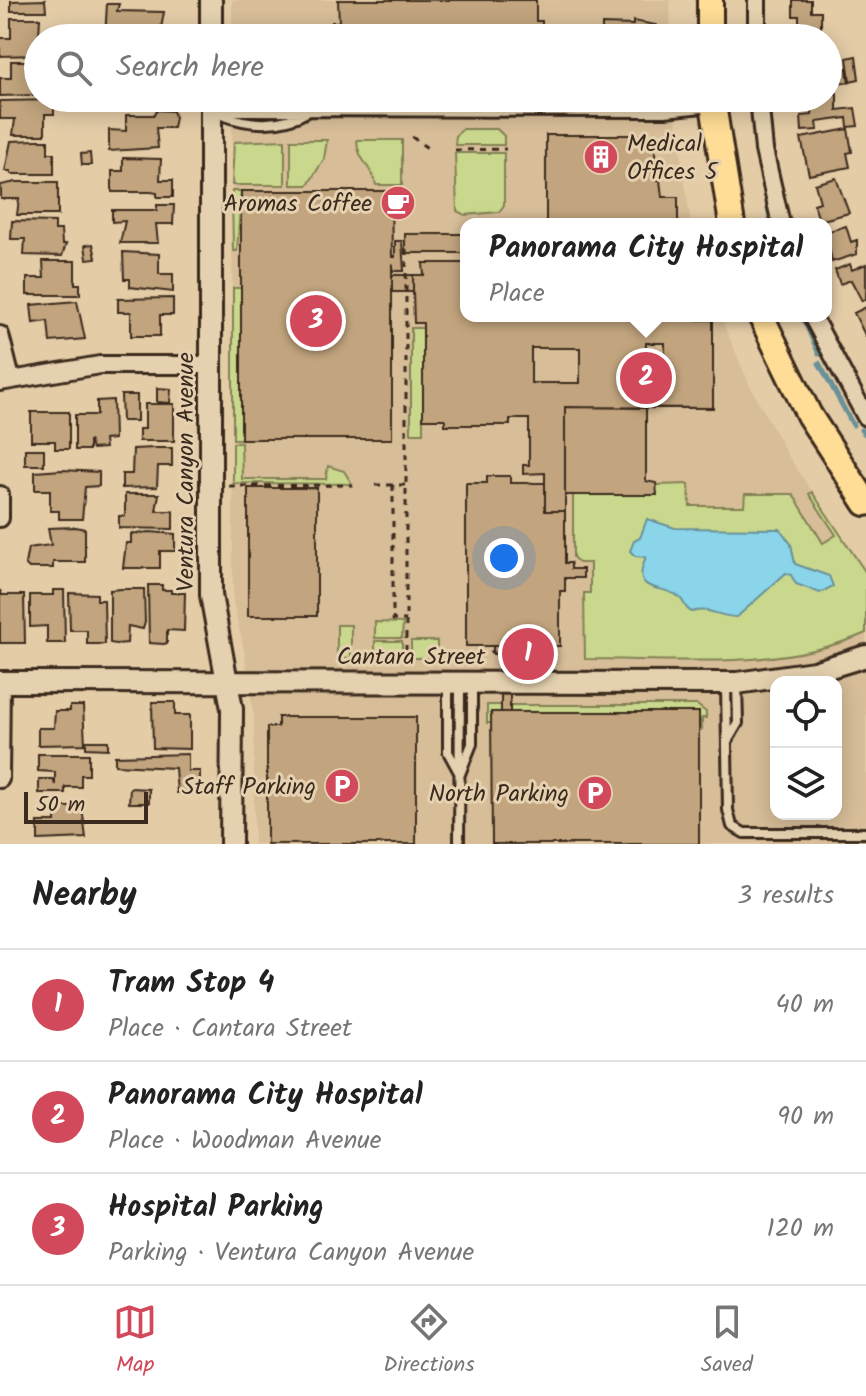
<!DOCTYPE html>
<html lang="en">
<head>
<meta charset="utf-8">
<style>
  :root { --surface:#fff; --page:#f2f2f2; --text:#222; --muted:#767676; --line:#e0e0e0; --accent:#d1495b }
  body { margin:0; font-family:Kalam,sans-serif; background:var(--page); color:var(--text) }
  .controls { position:absolute; right:24px; bottom:24px; display:grid; overflow:hidden; border-radius:16px; box-shadow:0 4px 20px #0003 }
  .controls button { width:72px; height:72px; display:grid; place-items:center; padding:0; border:0; border-bottom:2px solid var(--line); background:var(--surface); color:var(--text); font:40px sans-serif }
  .scale { position:absolute; left:24px; bottom:20px; width:124px; box-sizing:border-box; padding-left:8px; border:4px solid #3b2a1e; border-top:0; font-size:22px; line-height:28px; white-space:nowrap; color:#3b2a1e; -webkit-text-stroke:6px #e5d1af; paint-order:stroke }
  .you { position:absolute; left:504px; top:558px; width:28px; height:28px; margin:-20px; border:6px solid #fff; border-radius:50%; background:#1a73e8; box-shadow:0 0 0 12px #1a73e833 }
  .badge { display:grid; place-items:center; width:52px; height:52px; border-radius:50%; background:var(--accent); color:#fff; font-size:26px; font-weight:700 }
  .pin { position:absolute; translate:-50% -50%; border:4px solid #fff; box-shadow:0 2px 8px #0006 }
  .popup { position:absolute; left:460px; top:218px; width:372px; height:104px; box-sizing:border-box; display:grid; place-content:center; border-radius:16px; background:var(--surface); filter:drop-shadow(0 2px 6px #0005); font-size:26px; white-space:nowrap; color:var(--muted) }
  .popup b { font-size:30px; color:var(--text) }
  .popup::after { content:''; position:absolute; left:50%; top:100%; margin-left:-16px; border:16px solid transparent; border-top-color:var(--surface) }
  .list { margin:0; padding:0; list-style:none }
  h2 { display:flex; justify-content:space-between; align-items:center; height:104px; margin:0; padding:0 32px; font-size:34px }
  h2 small { font-size:26px; font-weight:400; color:var(--muted) }
  .list li { display:grid; grid-template-columns:52px 1fr auto; gap:24px; align-items:center; box-sizing:border-box; height:112px; padding:0 32px; border-top:2px solid var(--line) }
  .list b { display:block; font-size:30px; white-space:nowrap }
  .list p { margin:0; font-size:26px; white-space:nowrap; color:var(--muted) }
  .list em { font-size:26px; font-style:normal; color:var(--muted) }
  .icon { flex:none; width:44px; height:44px; fill:none; stroke:currentColor; stroke-width:2; stroke-linecap:round; stroke-linejoin:round }
  .map { position:relative; flex:none; width:866px; height:844px; overflow:hidden }
  .search { position:absolute; background:var(--surface); box-shadow:0 4px 20px #0003; left:24px; right:24px; top:24px; height:88px; display:flex; align-items:center; gap:20px; box-sizing:border-box; padding:0 28px; border-radius:44px; color:var(--muted); font-size:30px }
  .sheet { height:440px; background:var(--surface) }
  nav { display:flex; justify-content:space-around; align-items:center; box-sizing:border-box; height:112px; border-top:2px solid var(--line); background:var(--surface); font-size:22px; color:var(--muted) }
  nav a { display:grid; justify-items:center; gap:4px }
  nav .on { color:var(--accent) }
  .map>svg:first-child { display:block }
  .built { fill:#d7bd98; fill-rule:evenodd }
  .green { fill:#c9d88c; stroke:#828155; stroke-width:2 }
  .water { fill:#8ad5ea; stroke:#6a9198; stroke-width:2 }
  .lines { fill:none; stroke-linecap:round; stroke-linejoin:round }
  .stream { stroke:#6a9198; stroke-width:5 }
  .building { fill:#c2a57e; stroke:#3b2a1e; stroke-width:2; fill-rule:evenodd }
  .service-casing { stroke:#3b2a1e; stroke-width:14 }
  .minor-casing { stroke:#3b2a1e; stroke-width:22 }
  .tertiary-casing { stroke:#3b2a1e; stroke-width:26 }
  .primary-casing { stroke:#3b2a1e; stroke-width:30 }
  .path { stroke:#3b2a1e; stroke-width:3; stroke-dasharray:6 6; stroke-linecap:butt }
  .service { stroke:#e5d1af; stroke-width:8 }
  .minor { stroke:#e5d1af; stroke-width:16 }
  .tertiary { stroke:#e5d1af; stroke-width:20 }
  .primary { stroke:#ffdd96; stroke-width:24 }
  .labels { text-anchor:middle; stroke-width:6; stroke-linejoin:round; paint-order:stroke }
  .poi-label { font-size:24px; fill:#3b2a1e; stroke:#e5d1af; text-anchor:end }
  .street-label { font-size:24px; fill:#3b2a1e; stroke:#e5d1af }
</style>
</head>
<body>
<div class="map">
<svg width="866" height="844" viewBox="0 0 866 844">
  <rect width="100%" height="100%" fill="#e4cca7"/>
  <filter id="ink" filterUnits="userSpaceOnUse"><feTurbulence type="fractalNoise" baseFrequency=".0125" numOctaves="2"/><feDisplacementMap in="SourceGraphic" scale="16" xChannelSelector="R" yChannelSelector="G"/><feConvolveMatrix kernelMatrix="1 2 1 2 8 2 1 2 1" color-interpolation-filters="sRGB"/></filter>
  <g filter="url(#ink)">
    <path class="built" d="M232,0H670L671,38H232Z
      M232,98H673L691,224H466V316H720L750,386L787,454L866,573V844H254V718L244,649L233,602ZM776,682H836V814H776Z"/>
    <path class="green" d="M463,129H497L504,136V145H455L456,135Z
      M285,140V185H232L234,142Z
      M291,140H327L324,159L308,185H291Z
      M357,140H402V185H376C372,166 357,160 357,140Z
      M455,153H504V205L499,212L465,215L457,211Z
      M232,191H241L237,251H233Z
      M233,288H241V439H233Z
      M411,328H423V433H411Z
      M233,443H241L242,479H326L328,466L344,471L352,484L233,483Z
      M689,484L690,506H744L745,494H793L823,543L836,535L809,494L812,492L866,573V633C780,671 676,659 585,659L584,593H590V563H579L573,557V495H656V485Z
      M375,622L403,623L402,638H375Z
      M351,625V658H337V625Z
      M375,641H402V658H375Z
      M411,641H437V658H411Z
      M487,705H697L706,712V718H702V730L698,712H492L491,723H487Z"/>
    <path class="water" d="M647,519L675,528L780,529L791,544L795,564L829,576L833,586L820,593L796,584L791,575L786,573L737,617C719,617 710,607 692,612C683,608 686,603 679,597C663,583 629,596 646,557L635,556L630,551L634,541L640,538Z"/>
    <g class="lines">
      <path class="stream" d="M760,168L771,222
        M802,316L819,354
        M819,363L853,425
        M861,430L866,435"/>
    </g>
    <path class="building" d="M45,0L46,11H11V1Z
      M338,0H536V21H542V38H332V22H339Z
      M793,0H811V11H821V35H799V16H793Z
      M107,4H119L117,11L164,12L160,34L105,38Z
      M11,18H40L38,55L0,56V38H11Z
      M633,21L656,25V38H602V24L633,25Z
      M828,51L831,63H840L847,69L849,82L828,83Z
      M856,56L859,79L850,81L847,58Z
      M11,61H38V95L0,96V78H11Z
      M832,88L833,94L837,93V110L855,108L858,126L848,127L847,118L817,122L818,130L802,131L801,116L812,115L813,98H828V90Z
      M154,98L155,106L128,107L127,98H157Z
      M54,100V114H45V135H13L15,119H0V101Z
      M157,110L173,111L175,117L173,128H156L158,148L109,151V130L126,131V115H154Z
      M848,129L852,152L847,153L850,167L809,175L801,138Z
      M546,135H655V180H660L662,197H678V222L686,224H546Z
      M37,140H48V153H54V174H11V171H5L11,141Z
      M90,153L91,165H82L81,154Z
      M123,158L161,159L160,180H173V197H157V193L151,192H112V171H123Z
      M836,178L849,213L819,221L814,204L820,202L815,184Z
      M16,182H58V215H17L19,199H1V185Z
      M241,191H391L392,257H395V241H402L404,271H393L392,263V439H241Z
      M392,195H404V211H392Z
      M157,205H174L173,224H156L158,243H120L125,221L112,222V210H157Z
      M12,221L55,222V230H61L62,244H66L62,256L24,255L25,239H11Z
      M846,226L851,242L857,240V254L832,262L826,232Z
      M405,234H466V253H405Z
      M93,244L96,258L87,259L85,245Z
      M123,252L159,254V274H173V292L130,287V279H124Z
      M43,261H75V284H80V295H27V278H44Z
      M423,263H466V316H697V320H713V408L565,407V511H545V473L523,474V465H529V419H510V425H445V419H423V323H414L413,292V275H424ZM646,343H665V373H646ZM531,348H580V383H531Z
      M850,264L852,270L866,264V299L862,301L851,280L840,284L835,270Z
      M392,275H413V292H392Z
      M173,298V315H160V336H131V312H118V299Z
      M77,301L85,339L50,342L48,321L33,323L31,305Z
      M866,307V337L854,313Z
      M157,388L171,389L170,403L157,402Z
      M121,395H137V421H122Z
      M113,400L114,439L104,440L105,448L92,449L89,440V450H75V415H97V401Z
      M145,404H174V441H139V429H145Z
      M565,407L646,408V481L656,483L657,495H565Z
      M31,412H69V449H55V441H31Z
      M155,448H172V466H158L157,487L122,488V474H132L133,449Z
      M25,449H44V465H25Z
      M62,470L99,472V486L85,487L82,519H59V511H50V490H35V472Z
      M487,476H510V483H545V511H565V563H571V569H583V578H565V591H560V646H466V483H487Z
      M248,488H317V616H248Z
      M125,494H159L156,511H173V529L119,528V516H125Z
      M76,527L85,529V562H53V568H29L25,564L28,548L51,545L48,528Z
      M150,532L175,534V551H160V568H123L126,543H131V534Z
      M148,585H162V590H171V593H185L184,631L167,630V643L164,644L149,643Z
      M121,589H144L145,622L143,629L128,626L127,643L116,644L110,643V590Z
      M0,590L2,595H24L25,643H0Z
      M53,590H64L65,643H47V626L30,627V595H53Z
      M69,593L97,594V600H104L105,644H87V630H70Z
      M493,646H519V654H493Z
      M501,646H510V712H501Z
      M152,702H175V715H190V749L153,748Z
      M70,706H83L85,744L38,745V728H54L55,711H70Z
      M491,712H699V844H492Z
      M278,717H416V844H267V727H278Z
      M86,741H108V749L86,748Z
      M38,754H89V775H81V787H65V793H39V779H53L55,785V772L38,771Z
      M188,754V771H200V791L177,793L175,768L115,765V756Z
      M130,788L149,789V803H129Z
      M55,807H82L86,838L38,840V822H55Z"/>
    <g class="lines">
      <g class="service-casing">
        <path id="service" d="M646,98L704,105
          M551,108L584,98
          M216,109C248,97 279,94 310,108
          M211,111L665,112L712,107
          M219,114C250,126 280,128 309,111
          M448,683V752L460,774L472,744V685
          M726,684L728,810L732,826L744,833H866
          M728,740L738,723L737,684
          M459,844L460,685"/>
      </g>
      <g class="minor-casing">
        <path id="minor" d="M757,0V38
          M759,98L764,150L781,224
          M812,316L866,417
          M0,335L11,379
          M0,382L100,365H210
          M0,495V518
          M0,779L1,682"/>
      </g>
      <g class="tertiary-casing">
        <path id="tertiary" d="M211,0V38
          M211,98V595L232,709L231,844
          M0,682L737,683L814,672L866,656"/>
      </g>
      <g class="primary-casing">
        <path id="primary" d="M710,0V38
          M712,98L732,224
          M761,316L809,415L866,503"/>
      </g>
      <path class="path" d="M412,137L430,150
        M455,150L506,149
        M375,485H406
        M393,485V620H406
        M229,486L353,485
        M521,646V663
        M406,663V243
        M478,664V652H493"/>
      <use href="#service" class="service"/>
      <use href="#minor" class="minor"/>
      <use href="#tertiary" class="tertiary"/>
      <use href="#primary" class="primary"/>
    </g>
  </g>
  <defs>
    <g id="building-disc" transform="scale(1.8)"><circle r="9.5" fill="#d1495b" stroke="#e5d1af"/><path d="M-4-6H4V6H1V3H-1V6H-4ZM-2.5-4.3h1.7v1.8h-1.7ZM.8-4.3h1.7v1.8H.8ZM-2.5-1h1.7V.8h-1.7ZM.8-1h1.7V.8H.8Z" fill="#fff"/></g>
    <g id="cafe-disc" transform="scale(1.8)"><circle r="9.5" fill="#d1495b" stroke="#e5d1af"/><path d="M-5.5-4.5H6V0H3Q3 3.5 0 3.5H-2.5Q-5.5 3.5-5.5 0ZM3-3.2v2h1.7v-2ZM-6 4.5H4V6H-6Z" fill="#fff"/></g>
    <g id="parking-disc" transform="scale(1.8)"><circle r="9.5" fill="#d1495b" stroke="#e5d1af"/><path d="M-3.5-5.5H1a3.5 3.5 0 0 1 0 7H-1V5.5H-3.5ZM-1-3.4V-.6H.8a1.4 1.4 0 0 0 0-2.8Z" fill="#fff"/></g>
  </defs>
  <g fill-rule="evenodd">
    <use href="#building-disc" x="601" y="157"/>
    <use href="#cafe-disc" x="398" y="203"/>
    <use href="#parking-disc" x="342" y="786"/>
    <use href="#parking-disc" x="595" y="793"/>
  </g>
  <g class="labels">
    <g class="poi-label">
      <text x="627" y="151" text-anchor="start">Medical<tspan x="627" dy="28">Offices 5</tspan></text>
      <text x="372" y="211">Aromas Coffee</text>
      <text x="316" y="794">Staff Parking</text>
      <text x="569" y="801">North Parking</text>
    </g>
    <g class="street-label">
      <text transform="translate(185 472) rotate(-90)" y="8">Ventura Canyon Avenue</text>
      <text x="411" y="664">Cantara Street</text>
    </g>
  </g>
</svg>
<div class="controls">
<button><svg class="icon" aria-label="locate" viewBox="0 0 24 24"><circle cx="12" cy="12" r="6"/><path d="M12 2v4M12 18v4M2 12h4M18 12h4"/></svg></button>
<button><svg class="icon" aria-label="layers" viewBox="0 0 24 24"><path d="M12 4l9 5-9 5-9-5zM3 14l9 5 9-5"/></svg></button>
</div>
<div class="scale">50 m</div>
<div class="you"></div>
<div class="pin badge" style="left:528px;top:654px">1</div>
<div class="pin badge" style="left:646px;top:378px">2</div>
<div class="popup"><b>Panorama City Hospital</b>Place</div>
<div class="pin badge" style="left:316px;top:321px">3</div>
<div class="search"><svg class="icon" aria-label="search" viewBox="0 0 24 24"><circle cx="10" cy="10" r="6"/><path d="M15 15l6 6"/></svg>Search here</div>
</div>
<section class="sheet">
<h2>Nearby<small>3 results</small></h2>
<ul class="list">
<li><span class="badge">1</span><div><b>Tram Stop 4</b><p>Place · Cantara Street</p></div><em>40 m</em></li>
<li><span class="badge">2</span><div><b>Panorama City Hospital</b><p>Place · Woodman Avenue</p></div><em>90 m</em></li>
<li><span class="badge">3</span><div><b>Hospital Parking</b><p>Parking · Ventura Canyon Avenue</p></div><em>120 m</em></li>
</ul>
</section>
<nav>
<a class="on"><svg class="icon" aria-label="map" viewBox="0 0 24 24"><path d="M3 6l6-2 6 2 6-2v14l-6 2-6-2-6 2zM9 4v14M15 6v14"/></svg>Map</a>
<a><svg class="icon" aria-label="directions" viewBox="0 0 24 24"><path d="M12 3l9 9-9 9-9-9zM9 14v-3h6M13 9l2 2-2 2"/></svg>Directions</a>
<a><svg class="icon" aria-label="saved" viewBox="0 0 24 24"><path d="M7 4h10v16l-5-4-5 4z"/></svg>Saved</a>
</nav>
</body>
</html>
